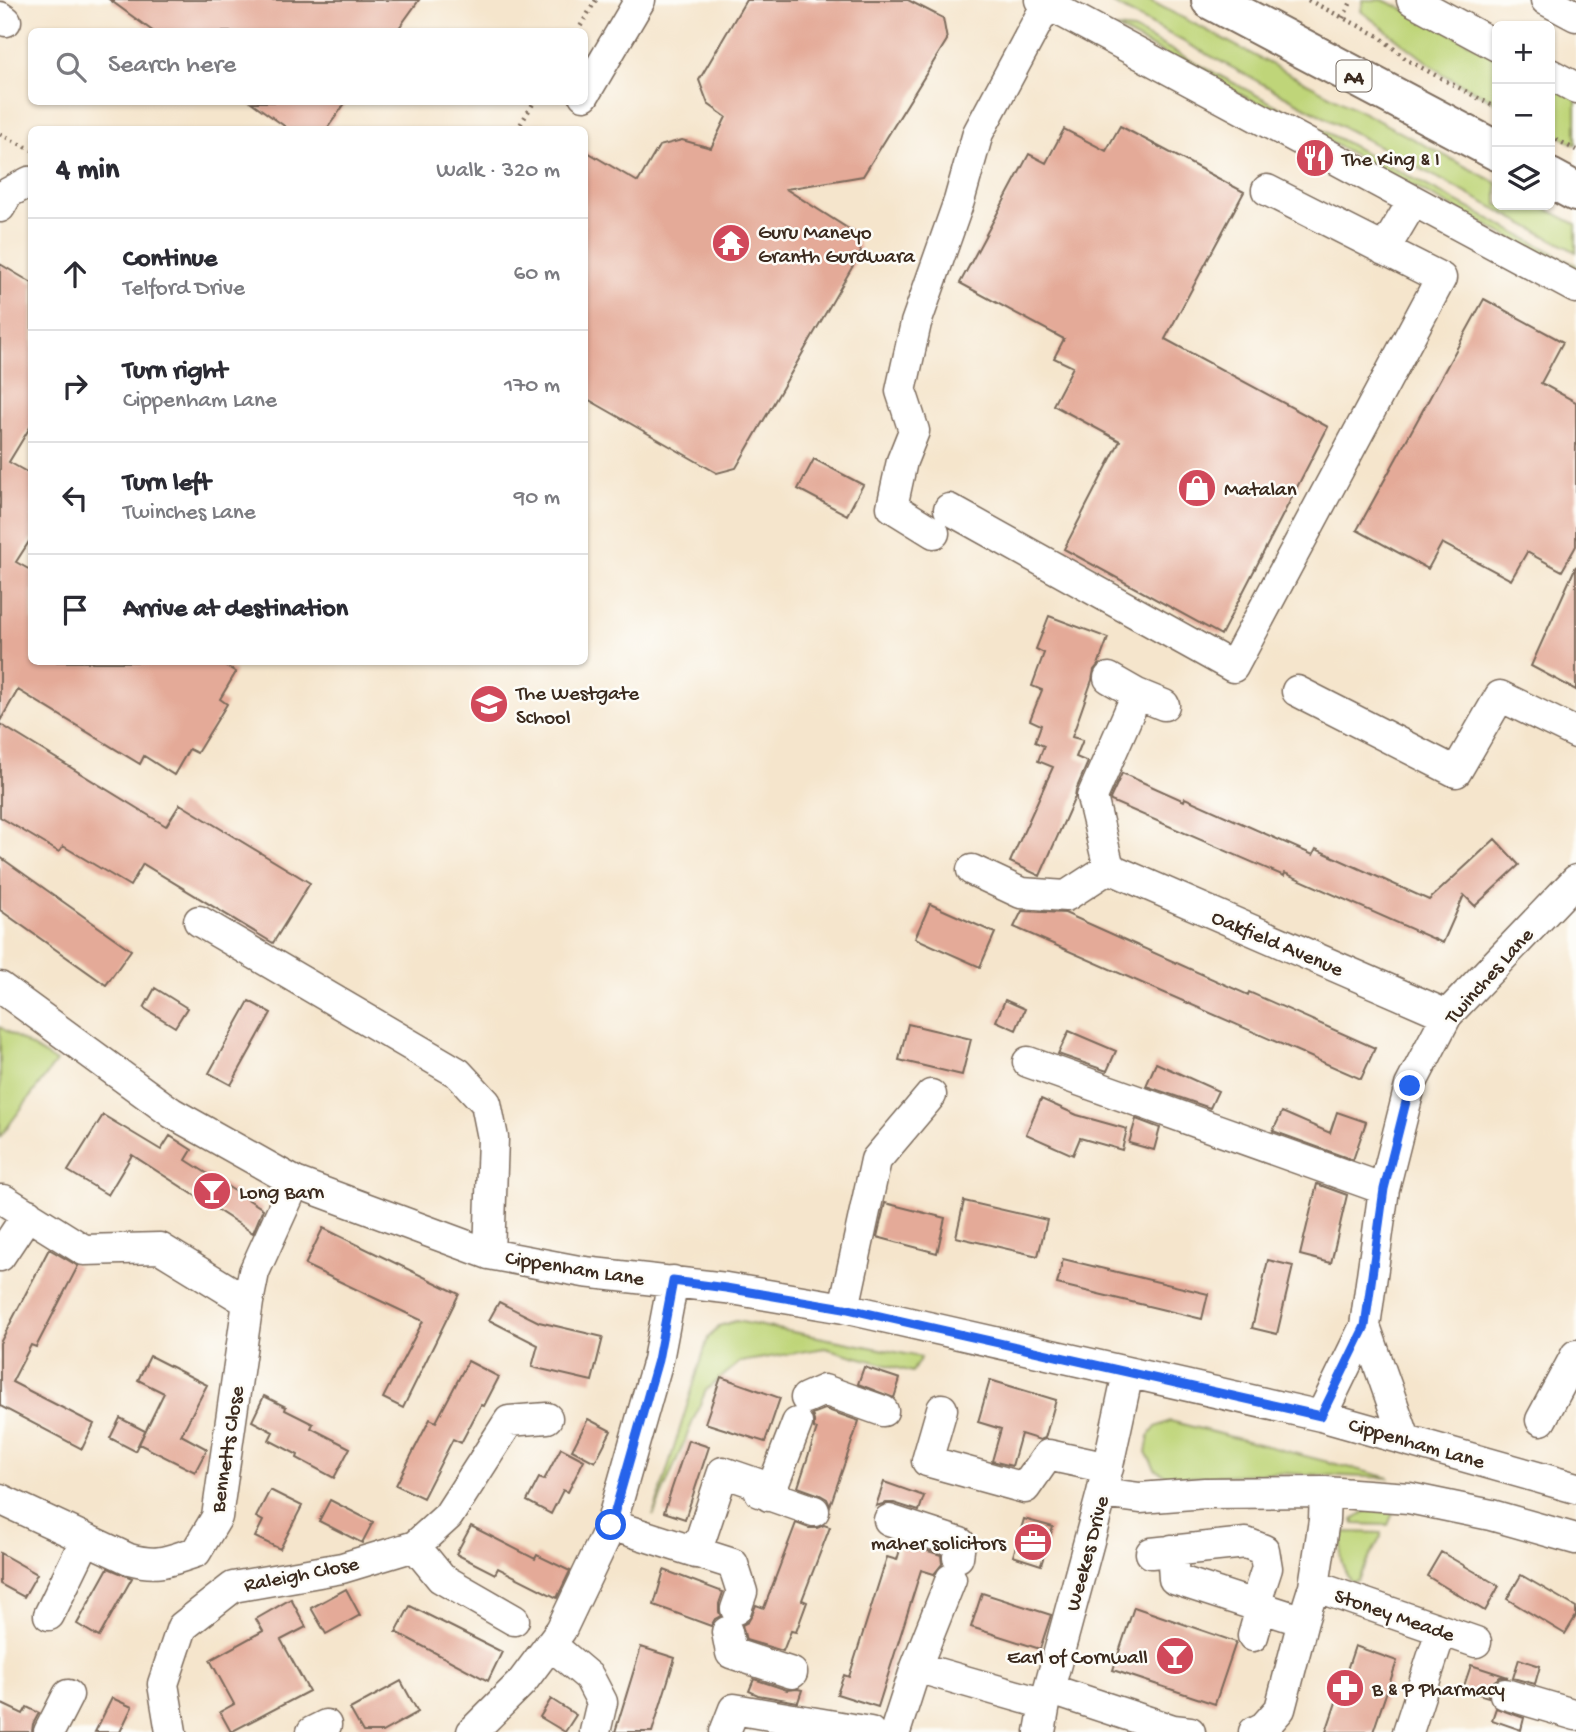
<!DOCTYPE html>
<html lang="en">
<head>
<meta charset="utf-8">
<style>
  :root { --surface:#fff; --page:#f2f2f3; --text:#2b2b33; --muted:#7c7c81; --line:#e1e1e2 }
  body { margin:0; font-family:"Gochi Hand",sans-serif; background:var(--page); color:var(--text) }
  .controls { position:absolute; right:21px; top:21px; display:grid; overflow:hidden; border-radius:10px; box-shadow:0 2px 5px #0004 }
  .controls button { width:63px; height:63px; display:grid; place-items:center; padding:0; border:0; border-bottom:2px solid var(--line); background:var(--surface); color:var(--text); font:35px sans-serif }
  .stop { position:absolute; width:21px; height:21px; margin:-16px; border:5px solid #2563eb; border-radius:50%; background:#fff }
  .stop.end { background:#2563eb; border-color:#fff; box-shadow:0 2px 7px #0008 }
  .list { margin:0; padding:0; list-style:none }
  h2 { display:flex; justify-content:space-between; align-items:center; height:91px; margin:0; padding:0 28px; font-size:30px }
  h2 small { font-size:23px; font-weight:400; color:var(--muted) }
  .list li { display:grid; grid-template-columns:46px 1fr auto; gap:21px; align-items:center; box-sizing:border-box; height:112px; padding:0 28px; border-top:2px solid var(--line) }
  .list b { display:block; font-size:26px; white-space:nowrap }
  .list p { margin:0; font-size:23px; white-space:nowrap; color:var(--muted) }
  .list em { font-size:23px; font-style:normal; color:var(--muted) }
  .icon { flex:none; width:38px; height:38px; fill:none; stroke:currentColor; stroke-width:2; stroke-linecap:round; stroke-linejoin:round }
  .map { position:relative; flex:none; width:1576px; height:1732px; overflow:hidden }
  .search { position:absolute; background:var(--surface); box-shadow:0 2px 5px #0004; left:28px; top:28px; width:560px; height:77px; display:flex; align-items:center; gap:18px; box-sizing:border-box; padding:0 24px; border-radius:10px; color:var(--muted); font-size:26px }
  .panel { position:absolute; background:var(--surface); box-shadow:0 2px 5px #0004; left:28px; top:126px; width:560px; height:539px; border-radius:10px }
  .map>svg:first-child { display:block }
  .green { fill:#bfd579; stroke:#7d804c; stroke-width:2 }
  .building { fill:#e4aa98 }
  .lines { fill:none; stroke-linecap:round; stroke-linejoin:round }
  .minor-casing { stroke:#7c6b5b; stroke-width:33 }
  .major-casing { stroke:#7c6b5b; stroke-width:42 }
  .path { stroke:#7c6b5b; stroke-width:4.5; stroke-dasharray:2 5; stroke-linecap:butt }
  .minor { stroke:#fff; stroke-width:30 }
  .major { stroke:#fff; stroke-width:38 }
  .route { stroke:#2563eb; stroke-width:9 }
  .labels { text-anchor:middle; stroke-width:5; stroke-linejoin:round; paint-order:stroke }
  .shield { fill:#fdfcf7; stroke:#75695f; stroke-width:2 }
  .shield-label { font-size:19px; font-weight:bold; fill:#3b2a1e }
  .poi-label { font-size:21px; fill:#3b2a1e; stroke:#fdfcf7; text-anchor:start }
  .street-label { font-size:21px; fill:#3b2a1e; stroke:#fdfcf7 }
</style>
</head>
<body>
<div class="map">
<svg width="1576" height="1732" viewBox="0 0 1576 1732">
  <rect width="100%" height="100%" fill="#fdfcf7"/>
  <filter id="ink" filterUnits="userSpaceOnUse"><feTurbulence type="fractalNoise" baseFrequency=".0143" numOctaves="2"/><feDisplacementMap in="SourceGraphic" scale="14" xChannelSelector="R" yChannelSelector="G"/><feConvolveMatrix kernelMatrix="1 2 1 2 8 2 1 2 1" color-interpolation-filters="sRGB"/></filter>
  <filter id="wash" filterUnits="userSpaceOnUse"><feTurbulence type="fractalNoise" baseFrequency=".00686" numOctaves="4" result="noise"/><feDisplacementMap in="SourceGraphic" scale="28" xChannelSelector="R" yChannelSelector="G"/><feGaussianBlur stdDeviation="1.57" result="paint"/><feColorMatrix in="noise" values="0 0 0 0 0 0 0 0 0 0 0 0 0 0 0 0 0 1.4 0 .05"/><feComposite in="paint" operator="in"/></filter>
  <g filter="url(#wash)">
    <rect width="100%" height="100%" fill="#f5e5cc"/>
    <path class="green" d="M1106,0H1149L1497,183V205H1539L1576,224V252Z
      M1363,0H1383L1419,16L1497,57V103L1444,75L1361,11Z
      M1116,28L1134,30L1576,265V273Z
      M1550,84L1576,97V145L1550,131Z
      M0,1027L56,1062L0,1137Z
      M736,1321L921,1357L912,1372L825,1348L740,1362L706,1390L653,1516L708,1338L719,1326Z
      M1170,1421L1390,1478L1276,1473L1170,1478L1155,1469L1146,1452L1149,1436L1156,1427Z
      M1372,1507L1394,1511L1388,1525L1354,1524L1353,1520Z
      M1344,1532L1381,1533V1537L1357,1580L1351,1582C1338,1560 1339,1556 1344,1532Z"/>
    <g id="blocks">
      <path class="building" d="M110,0H419L396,32H154Z
        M746,0H908L943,18L947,40L863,176L786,189L855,233L861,252L736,468L717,473L584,397V150L638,182L659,146L682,140L711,148L726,117L708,104L699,80Z
        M251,102H346L326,130H290Z
        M1120,126L1244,192L1165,339L1328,427L1221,635L1064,549L1120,441L1053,405L1073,367L1054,358L1064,339L960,283L1029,154L1046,163L1064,129L1106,151Z
        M0,264L32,283V424L9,462L32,475V537L16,562L32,571V662H219L236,672L220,699L227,704L197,753L189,749L174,775L144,756L140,764L18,690L0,721Z
        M1484,299L1563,342L1541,383L1576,402V546L1562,571L1527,552L1511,580L1442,543L1428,569L1357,530Z
        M814,459L863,485L847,515L798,489Z
        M1576,566V690L1531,666Z
        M1049,616L1108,638L1098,665L1094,670L1092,680L1072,737L1083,740L1076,757L1088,762L1076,790L1075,797L1040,876L1010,862L1053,767L1038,761L1044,746L1035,742L1041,725L1030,720L1042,690L1032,686L1044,653L1036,649Z
        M0,724L166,826L180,804L310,883L273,943L143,864L130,886L63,846L59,852L0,817Z
        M1122,773L1184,801L1185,798L1313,855L1316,849L1429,900L1495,839L1519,865L1475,906L1464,895L1443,943L1285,873L1284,876L1111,801L1110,799Z
        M0,857L131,950L106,985L0,910Z
        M930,904L995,933L980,967L915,938Z
        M1022,911L1065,913L1248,995L1249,992L1375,1048L1361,1079L1014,927Z
        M155,988L187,1008L175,1027L144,1008Z
        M1005,1000L1025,1009L1016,1030L996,1021Z
        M249,1001L271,1013L231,1085L209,1073Z
        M908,1024L971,1039L962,1075L899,1060Z
        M1069,1031L1116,1051L1107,1071L1058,1054Z
        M1156,1063L1218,1091L1210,1108L1146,1086Z
        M1041,1099L1077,1115L1127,1129L1122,1150L1080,1138L1073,1155L1026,1134Z
        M1282,1112L1330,1133L1337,1112L1366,1122L1353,1160L1273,1131Z
        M103,1115L161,1150L170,1136L192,1150L186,1160L263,1209L253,1233L132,1155L108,1195L68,1171Z
        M1136,1119L1160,1128L1154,1150L1129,1143Z
        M1317,1184L1347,1195L1331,1263L1300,1255Z
        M964,1201L1047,1220L1038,1256L956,1237Z
        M885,1203L945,1218L937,1253L877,1237Z
        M323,1228L459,1294L403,1408L383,1398L423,1321L305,1265Z
        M49,1249L78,1266L36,1347L31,1345L12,1382L94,1424L82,1449L0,1406V1343Z
        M1063,1259L1208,1294L1202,1319L1057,1284Z
        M1268,1260L1293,1266L1277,1334L1252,1328Z
        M499,1302L539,1322L603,1337L592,1381L532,1367L538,1345L489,1320Z
        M150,1356L207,1385L181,1435L207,1449L195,1472L139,1444L164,1393L138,1380Z
        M468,1361L499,1377L484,1406L481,1405L461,1443L453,1439L423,1498L396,1485L430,1419L436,1422Z
        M864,1367L900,1379L894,1398L858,1384Z
        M721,1377L780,1398L765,1442L705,1423Z
        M990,1380L1056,1400L1045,1438L1040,1440L1021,1434L1012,1466L992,1461L1001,1429L978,1422Z
        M264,1396L286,1407L285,1410L313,1424L311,1428L350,1448L334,1478L297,1458L298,1455L269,1440L273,1432L252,1421Z
        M825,1409L859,1421L830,1506L827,1499L820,1495L798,1487L817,1429L814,1428V1421L812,1414Z
        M120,1418L145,1431L135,1451L110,1438Z
        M588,1419L611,1431L595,1462L572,1450Z
        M688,1440L709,1447L685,1519L664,1512Z
        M561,1448L584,1460L568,1492L563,1490L551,1514L527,1501L539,1478L544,1480Z
        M884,1482L924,1496L919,1511L894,1503H886L876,1506Z
        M270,1490L302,1506L280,1549L255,1537L263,1521L256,1517Z
        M330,1500L373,1522L362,1543L319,1521Z
        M1024,1519L1053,1527L1041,1565L1013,1556Z
        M796,1523L809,1528H817L824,1525L830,1527L802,1600L807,1602L796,1632L791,1631L783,1651L746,1640L742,1625L748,1622L752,1615L756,1605L764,1608Z
        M471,1526L535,1559L537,1555L570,1571L557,1598L498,1568L495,1574L456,1554Z
        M902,1543L941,1555L942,1564L934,1574L921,1570L878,1707L837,1694L844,1675L849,1677L887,1557L897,1560Z
        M1441,1552L1499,1586L1485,1611L1427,1576Z
        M0,1553L37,1574L24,1597L0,1584Z
        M108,1568L132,1578L99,1637L77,1624Z
        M664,1570L723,1592L719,1604V1612L721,1616L715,1619L711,1626L654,1605Z
        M1521,1575L1576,1607V1616L1565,1634L1507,1599Z
        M346,1589L360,1615L326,1634L311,1608Z
        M982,1593L1051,1615L1040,1649L971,1627Z
        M291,1599L306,1627L281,1640L309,1691L231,1732L220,1712L234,1704L210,1660L263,1631L256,1619Z
        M410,1606L502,1652L488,1681L396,1632Z
        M1134,1607L1236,1642L1215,1704L1113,1670Z
        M1355,1646L1397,1661L1373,1732H1326Z
        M641,1647L675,1658L652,1732H615Z
        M1519,1659L1540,1666L1535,1684L1513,1678Z
        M1471,1665L1508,1677H1500L1493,1682L1488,1688V1697L1463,1689Z
        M754,1679L787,1690L798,1689L802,1690L798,1702L758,1695L749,1691Z
        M401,1681L418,1712L382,1732H363L350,1709Z
        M112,1698L132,1707L120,1732H95Z
        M551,1699L576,1715L565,1732L540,1717Z
        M0,1703L23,1714L27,1707L39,1713L33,1724L32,1732H0Z
        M1496,1708L1524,1718L1521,1730L1492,1720Z"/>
    </g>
  </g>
  <g filter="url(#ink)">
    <use href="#blocks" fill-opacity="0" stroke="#7c6b5b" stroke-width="2"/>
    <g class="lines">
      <g class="minor-casing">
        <path id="minor" d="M1040,0L1576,288
          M1412,0L1497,46
          M1546,0L1576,16
          M0,17L6,21
          M1550,74L1576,88
          M584,95L640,0
          M0,207L8,193L29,182L32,184
          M1384,250L1413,201
          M949,509L1233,667L1441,278L1267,190
          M934,533L892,507L902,461L914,431L901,391L916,323L959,201L978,133L1047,4
          M1109,678L1137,694L1164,705
          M1297,691L1456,772L1500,696L1576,733
          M1109,868L1447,1015
          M1109,868L1092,797L1137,694
          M972,870L1021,893L1066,896L1109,868
          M199,921L458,1073L486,1103L493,1138L489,1254
          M0,987L172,1113L295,1182L489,1254L584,1272L726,1288L844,1308L1321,1416L1576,1488
          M1028,1062L1384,1189
          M0,1200H4L84,1250L160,1248L248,1302
          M0,1256L28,1214
          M844,1308L876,1160L931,1095
          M1365,1326L1405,1439
          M806,1398L824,1390L883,1411
          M942,1409L927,1461L1025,1488L1048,1455L1108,1468
          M1321,1416L1365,1326L1384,1189L1410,1086L1447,1015L1576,880
          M1541,1420L1576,1355
          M1102,1493L1140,1498L1205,1493L1325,1492L1409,1498L1491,1515L1576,1539
          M769,1496L797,1423
          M0,1499L129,1559C159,1567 167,1561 196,1552L217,1517L248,1302L254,1272L295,1182
          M889,1520L960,1543L958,1557
          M611,1525L733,1564L742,1592L736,1609
          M415,1546L441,1578L514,1620
          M1172,1550L1174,1579L1303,1621
          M696,1553L723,1472L758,1484L760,1492L814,1511
          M1151,1553L1246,1543L1264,1550L1267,1568L1255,1605
          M1314,1586L1476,1642
          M49,1615L86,1539
          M727,1632L731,1653L792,1673
          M1253,1636L1261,1608
          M550,1644L589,1677L602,1702L595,1732
          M916,1667L1045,1704
          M1049,1689L1173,1730L1190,1732
          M1505,1694L1576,1715
          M49,1732L68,1695
          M171,1732L163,1684L182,1627L233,1587L342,1568L415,1546L448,1516L509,1421L547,1418
          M312,1732L326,1725
          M472,1732L522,1682L561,1630L611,1525L658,1360L673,1281
          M725,1732L734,1709L870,1732
          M895,1732L916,1667L951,1579
          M1040,1732L1045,1704L1102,1493L1128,1373
          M1254,1732L1264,1727L1280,1709L1303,1621L1314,1586L1324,1520L1325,1492
          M1408,1732L1441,1631"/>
      </g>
      <g class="major-casing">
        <path id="major" d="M1211,0L1497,151
          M1550,178L1576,192"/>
      </g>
      <path class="path" d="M1308,0L1379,36L1407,60L1497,108
        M1343,18L1352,0
        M577,32L596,0
        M517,130L534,102
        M0,134L32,150
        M1550,136L1576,150"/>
      <use href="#minor" class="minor"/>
      <use href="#major" class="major"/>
    </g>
  </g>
  <g class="lines" filter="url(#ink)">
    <path class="route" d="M611,1525L658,1360L673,1281L726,1288L844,1308L1321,1416L1365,1326L1384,1189L1410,1086"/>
  </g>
  <defs>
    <g id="restaurant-disc" transform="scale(2.0125)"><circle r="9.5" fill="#d1495b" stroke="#fdfcf7"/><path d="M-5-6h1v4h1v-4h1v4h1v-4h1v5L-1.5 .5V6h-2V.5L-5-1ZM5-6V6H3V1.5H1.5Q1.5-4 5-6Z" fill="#fff"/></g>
    <g id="temple-disc" transform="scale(2.0125)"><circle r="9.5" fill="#d1495b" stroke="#fdfcf7"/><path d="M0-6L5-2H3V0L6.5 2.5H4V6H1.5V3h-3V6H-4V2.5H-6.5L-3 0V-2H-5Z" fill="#fff"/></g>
    <g id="shop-disc" transform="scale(2.0125)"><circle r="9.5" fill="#d1495b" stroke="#fdfcf7"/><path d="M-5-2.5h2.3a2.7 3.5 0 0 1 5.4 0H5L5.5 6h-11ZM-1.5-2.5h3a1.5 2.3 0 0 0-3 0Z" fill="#fff"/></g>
    <g id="school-disc" transform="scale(2.0125)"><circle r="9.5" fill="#d1495b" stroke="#fdfcf7"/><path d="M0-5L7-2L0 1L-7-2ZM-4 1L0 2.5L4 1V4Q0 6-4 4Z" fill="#fff"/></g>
    <g id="bar-disc" transform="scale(2.0125)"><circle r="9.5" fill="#d1495b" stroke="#fdfcf7"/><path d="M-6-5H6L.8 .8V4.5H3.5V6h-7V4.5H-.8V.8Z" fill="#fff"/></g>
    <g id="office-disc" transform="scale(2.0125)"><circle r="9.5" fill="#d1495b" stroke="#fdfcf7"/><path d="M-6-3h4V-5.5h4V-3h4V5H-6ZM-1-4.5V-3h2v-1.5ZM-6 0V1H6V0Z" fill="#fff"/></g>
    <g id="pharmacy-disc" transform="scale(2.0125)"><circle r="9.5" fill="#d1495b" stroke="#fdfcf7"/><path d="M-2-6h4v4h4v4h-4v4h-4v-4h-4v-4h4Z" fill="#fff"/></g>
  </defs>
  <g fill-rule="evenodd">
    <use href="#restaurant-disc" x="1315" y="158"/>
    <use href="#temple-disc" x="731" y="243"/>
    <use href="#shop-disc" x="1197" y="488"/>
    <use href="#school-disc" x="489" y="704"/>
    <use href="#bar-disc" x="212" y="1191"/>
    <use href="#office-disc" x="1033" y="1542"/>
    <use href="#bar-disc" x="1175" y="1656"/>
    <use href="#pharmacy-disc" x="1345" y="1688"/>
  </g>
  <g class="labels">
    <rect class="shield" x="1336.5" y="60.5" width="35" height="31" rx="5"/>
    <g class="shield-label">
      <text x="1354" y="83">A4</text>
    </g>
    <g class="poi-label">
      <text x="1342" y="165">The King &amp; I</text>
      <text x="758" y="238">Guru Maneyo<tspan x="758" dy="24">Granth Gurdwara</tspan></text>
      <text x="1224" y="495">Matalan</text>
      <text x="516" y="699">The Westgate<tspan x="516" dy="24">School</tspan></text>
      <text x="239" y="1198">Long Barn</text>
      <text x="1006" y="1549" text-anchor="end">maher solicitors</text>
      <text x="1148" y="1663" text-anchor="end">Earl of Cornwall</text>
      <text x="1372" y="1695">B &amp; P Pharmacy</text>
    </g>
    <g class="street-label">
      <text transform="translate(1278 942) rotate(23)" y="7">Oakfield Avenue</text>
      <text transform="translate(1488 975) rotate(-48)" y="7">Twinches Lane</text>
      <text transform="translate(575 1267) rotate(9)" y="7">Cippenham Lane</text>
      <text transform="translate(1417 1442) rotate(16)" y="7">Cippenham Lane</text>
      <text transform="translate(226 1449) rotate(-81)" y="7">Bennetts Close</text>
      <text transform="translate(1086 1553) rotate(-75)" y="7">Weekes Drive</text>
      <text transform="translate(301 1573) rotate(-11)" y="7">Raleigh Close</text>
      <text transform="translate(1395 1614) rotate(19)" y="7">Stoney Meade</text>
    </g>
  </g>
</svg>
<div class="controls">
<button>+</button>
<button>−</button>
<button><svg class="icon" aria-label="layers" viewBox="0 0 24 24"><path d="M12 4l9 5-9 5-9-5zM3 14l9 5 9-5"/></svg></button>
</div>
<div class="stop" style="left:611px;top:1525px"></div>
<div class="stop end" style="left:1410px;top:1086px"></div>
<div class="search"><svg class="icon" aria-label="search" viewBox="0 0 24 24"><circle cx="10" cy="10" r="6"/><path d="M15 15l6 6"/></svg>Search here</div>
<section class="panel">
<h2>4 min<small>Walk · 320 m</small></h2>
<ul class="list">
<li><svg class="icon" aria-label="ahead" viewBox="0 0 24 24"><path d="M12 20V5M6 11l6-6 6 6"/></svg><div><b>Continue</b><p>Telford Drive</p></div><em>60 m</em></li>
<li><svg class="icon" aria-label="right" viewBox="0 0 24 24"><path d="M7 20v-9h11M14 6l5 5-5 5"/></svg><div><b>Turn right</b><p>Cippenham Lane</p></div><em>170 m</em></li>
<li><svg class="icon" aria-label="left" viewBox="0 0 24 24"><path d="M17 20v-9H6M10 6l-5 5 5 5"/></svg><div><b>Turn left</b><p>Twinches Lane</p></div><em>90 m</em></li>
<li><svg class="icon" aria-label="arrive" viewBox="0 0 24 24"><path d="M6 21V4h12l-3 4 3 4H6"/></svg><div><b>Arrive at destination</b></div></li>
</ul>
</section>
</div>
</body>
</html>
